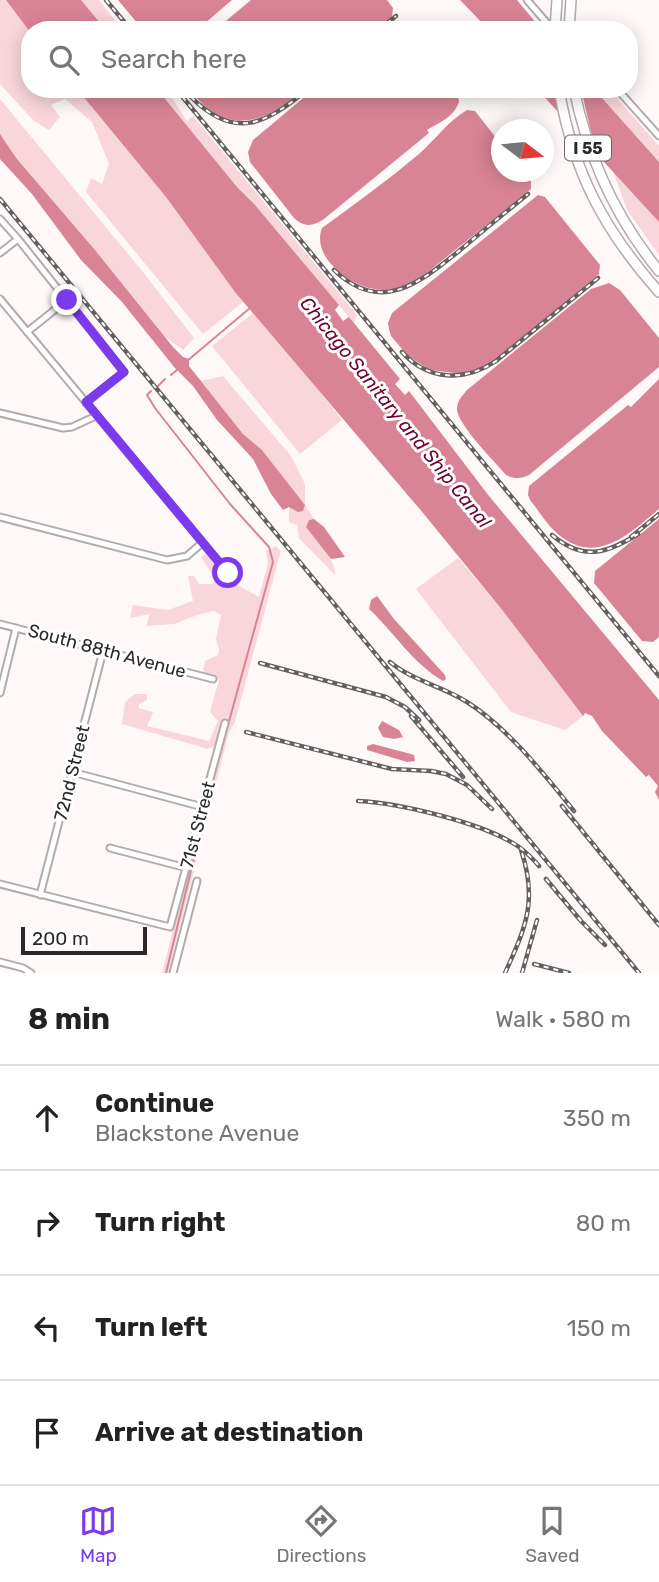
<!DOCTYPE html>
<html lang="en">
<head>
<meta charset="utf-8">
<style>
  :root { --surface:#fff; --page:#f2f2f2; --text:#222; --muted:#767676; --line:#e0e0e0; --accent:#7c3aed }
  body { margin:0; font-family:Rubik,sans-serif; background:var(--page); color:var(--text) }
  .compass { position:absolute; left:491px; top:119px; width:63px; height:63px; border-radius:50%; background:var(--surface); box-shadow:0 4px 18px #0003; rotate:106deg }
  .scale { position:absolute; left:21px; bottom:18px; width:126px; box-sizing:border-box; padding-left:7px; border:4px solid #2a2828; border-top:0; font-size:19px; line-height:24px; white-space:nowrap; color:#2a2828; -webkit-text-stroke:5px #fff; paint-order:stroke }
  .stop { position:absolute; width:21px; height:21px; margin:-16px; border:5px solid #7c3aed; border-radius:50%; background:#fff }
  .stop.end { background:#7c3aed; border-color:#fff; box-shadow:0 2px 7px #0008 }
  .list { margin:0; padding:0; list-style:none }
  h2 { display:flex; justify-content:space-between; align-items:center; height:91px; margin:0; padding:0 28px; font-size:30px }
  h2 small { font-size:23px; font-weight:400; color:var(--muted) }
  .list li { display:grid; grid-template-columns:46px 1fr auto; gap:21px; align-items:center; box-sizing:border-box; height:105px; padding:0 28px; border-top:2px solid var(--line) }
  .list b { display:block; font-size:26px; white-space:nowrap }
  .list p { margin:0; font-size:23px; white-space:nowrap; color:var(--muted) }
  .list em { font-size:23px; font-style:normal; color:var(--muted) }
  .icon { flex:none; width:38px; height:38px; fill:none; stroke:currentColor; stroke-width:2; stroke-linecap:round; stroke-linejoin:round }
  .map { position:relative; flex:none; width:659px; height:973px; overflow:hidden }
  .search { position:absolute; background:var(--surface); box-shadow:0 4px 18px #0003; left:21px; right:21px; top:21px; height:77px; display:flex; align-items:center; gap:18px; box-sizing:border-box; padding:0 24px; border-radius:28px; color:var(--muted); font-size:26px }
  .sheet { height:511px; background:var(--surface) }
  nav { display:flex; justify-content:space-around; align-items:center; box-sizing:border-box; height:98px; border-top:2px solid var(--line); background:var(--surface); font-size:19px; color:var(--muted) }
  nav a { display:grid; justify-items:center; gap:4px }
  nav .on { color:var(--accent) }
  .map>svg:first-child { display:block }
  .green { fill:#f8d6db }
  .water { fill:#d98496 }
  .pier { fill:#fef8f9 }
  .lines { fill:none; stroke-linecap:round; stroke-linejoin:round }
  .stream { stroke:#d98496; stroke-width:2 }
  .minor-casing { stroke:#b1abac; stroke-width:9 }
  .motorway-casing { stroke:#b1abac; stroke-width:12 }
  .minor { stroke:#fff; stroke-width:5 }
  .motorway { stroke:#fff; stroke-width:9 }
  .rail-casing { stroke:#636060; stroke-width:4.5 }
  .rail { stroke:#fff; stroke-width:2; stroke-dasharray:5; stroke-linecap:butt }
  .route { stroke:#7c3aed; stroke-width:9 }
  .labels { text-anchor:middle; stroke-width:6; stroke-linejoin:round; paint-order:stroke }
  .shield { fill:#fff; stroke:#6a6868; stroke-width:2 }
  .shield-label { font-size:16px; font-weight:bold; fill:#2a2828 }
  .street-label { font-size:18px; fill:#2a2828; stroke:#fff }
  .water-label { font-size:19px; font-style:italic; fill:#6d032e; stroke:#fff }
</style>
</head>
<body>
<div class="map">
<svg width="659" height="973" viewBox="0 0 659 973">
  <rect width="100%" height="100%" fill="#fef8f9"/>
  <path class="green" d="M0,0H6L30,32V89H77L166,197L243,302L203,334L86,192L91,178L102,184L109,164L92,122L65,99L51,105L60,117L49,130L34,121L0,84Z
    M81,0H99L123,30H106Z
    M157,89H166L187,121L193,116L357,315L354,323L255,205L237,187Z
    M594,89H609L659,146V162Z
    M0,99L143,272L194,338L183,350L165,337L95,250L17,159L0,134Z
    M613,171L659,222V255L627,210Z
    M253,313L302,369L342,420L300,454L212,346Z
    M223,376L291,456L305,484V505L314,519L309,520L306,527C315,539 337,561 335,575L299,538L297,525L289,522V506L305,505L262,450L243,434L201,381Z
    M276,546L281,551L280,554L235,722L229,732L168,973H162L220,748L218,744L208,749L122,724L125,702L135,694H147V700L139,704V708L153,712L147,726L209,741L218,721L210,712L219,680L203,671L205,661L218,655L219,649L216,639L221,615L214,611L197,615L174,624L146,626L150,614L130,618L133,605L168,610L193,601L188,576H194L199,584H213L215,579L201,557L205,554L209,555L239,586L259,597L268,563L266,551Z
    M458,558L503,611L583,716L565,730L511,712L416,589Z"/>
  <path class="water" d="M6,0H81L106,30H30V32Z
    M118,0H232L197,30H143Z
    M251,0H387L393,8L392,18L377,30H215Z
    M460,0H517L542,30H489Z
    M77,89H157L237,187L255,205L339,305L335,310L343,321L349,317L400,379L395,384L405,395L409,391L489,496L659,700V800L655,792L658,786L649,775L646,777L602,731L592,716L585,713L583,716L503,611L423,513L235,292L166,197Z
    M189,89H305C264,123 228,139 189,89Z
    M314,89H457L459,102C453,118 440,122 427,130L429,133L324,219C314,226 304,228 294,218L250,162L248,152L253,140Z
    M537,89H594L659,162V222Z
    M467,110L475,111L501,144L502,172H524L531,181V189L413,284C400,288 388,291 374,289C348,285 311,256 322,228C355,204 388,180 419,154C436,139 448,121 467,110Z
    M0,134L17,159L95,250L173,347L183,357L189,359V366L243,434L262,450L305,505L303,511L298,512L289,507L283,510L271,494L253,459L217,420L193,386L175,368L122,302L81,260L32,194L0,159Z
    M538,195L545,197L600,265L599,274L492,363L482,368L462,374L430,370L408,356L391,336L389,329L388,323L392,313Z
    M609,283L620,290L659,338V367L529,475C521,479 514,479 506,475C495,462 457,424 457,409C457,401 462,396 467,390L591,289Z
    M659,379V509C630,533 596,567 558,534C547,525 539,511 530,500L528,495L529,486L628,405L631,407Z
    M314,519L324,527L345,557L331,559L306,527L309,520Z
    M659,519V637L653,642L642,641L594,583L595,571Z
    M377,596L394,619L445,675L446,679L443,681C411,662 395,633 369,609L371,600Z
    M382,721L399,730L403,737L394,739L383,737L378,728Z
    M373,744L411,754L414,755L415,761L407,762L367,750V746Z"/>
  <path class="pier" d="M554,89H581L591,132L602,165L560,121Z"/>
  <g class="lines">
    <path class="stream" d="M187,361L250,308
      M171,375L178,369
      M158,386L165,379
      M151,391L147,395L155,408L230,504L269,547L273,562L215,772L166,973"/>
    <g class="minor-casing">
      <path id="minor" d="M527,0L553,30
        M617,89L659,136
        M0,219L18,239
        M0,253L18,239L124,372L86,403
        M0,299L228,573
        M27,332L67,300
        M0,413L63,428L72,427L96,416
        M0,517L167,560L187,556L202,543
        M0,624L213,679
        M0,693L16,628
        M72,772L203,807
        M110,848L187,868
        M0,884L170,927L225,723
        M40,895L103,651
        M0,962L23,968L31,973
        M173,973L197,881"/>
    </g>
    <g class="motorway-casing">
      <path id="motorway" d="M555,30L557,0
        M569,30L571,0
        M559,89C573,172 604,230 659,292
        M574,89C588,158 615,217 659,271"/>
    </g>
    <use href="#minor" class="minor"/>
    <use href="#motorway" class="motorway"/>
    <g class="rail-casing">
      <path id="rail" d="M106,0L131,30
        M379,30L396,16
        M176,89L659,676
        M191,97C235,141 266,124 308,89
        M0,199L639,973
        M334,270C383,317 423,280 465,246C486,228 507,211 528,194
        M402,352C428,381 465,382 496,361L598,278
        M552,535C583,561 606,554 638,534
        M631,537L659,514
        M390,662C413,681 442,686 467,702C508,728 544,774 574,811
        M260,663L386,697L405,707L419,720
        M411,716L463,777
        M246,732L392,769L431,771L446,774L467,785L492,809
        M358,801C399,803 485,823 519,847C526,852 533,859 539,866
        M562,806L659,925
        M546,879L581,921L605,945
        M534,964L569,973
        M505,973C526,927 538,900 521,850
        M522,973L537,920"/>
    </g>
    <use href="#rail" class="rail"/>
  </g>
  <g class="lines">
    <path class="route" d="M67,300L124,372L86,402L228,573"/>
  </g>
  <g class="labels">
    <rect class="shield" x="565" y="135.5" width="46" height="25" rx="5"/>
    <g class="shield-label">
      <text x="588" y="154">I 55</text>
    </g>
    <g class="street-label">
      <text transform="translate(107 651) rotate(15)" y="6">South 88th Avenue</text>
      <text transform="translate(72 773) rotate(-76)" y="6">72nd Street</text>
      <text transform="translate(198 825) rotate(-75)" y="6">71st Street</text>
    </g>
    <g class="water-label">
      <text transform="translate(396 412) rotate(51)" y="7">Chicago Sanitary and Ship Canal</text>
    </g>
  </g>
</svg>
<svg class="compass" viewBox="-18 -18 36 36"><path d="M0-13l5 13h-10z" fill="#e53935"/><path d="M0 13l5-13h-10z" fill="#767676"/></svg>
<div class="scale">200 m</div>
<div class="stop" style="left:228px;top:573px"></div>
<div class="stop end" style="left:67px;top:300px"></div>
<div class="search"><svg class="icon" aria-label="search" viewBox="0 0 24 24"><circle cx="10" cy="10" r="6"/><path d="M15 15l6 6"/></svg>Search here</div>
</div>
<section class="sheet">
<h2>8 min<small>Walk · 580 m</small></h2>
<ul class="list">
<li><svg class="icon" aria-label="ahead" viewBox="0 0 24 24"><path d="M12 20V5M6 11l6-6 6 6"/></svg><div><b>Continue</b><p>Blackstone Avenue</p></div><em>350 m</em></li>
<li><svg class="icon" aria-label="right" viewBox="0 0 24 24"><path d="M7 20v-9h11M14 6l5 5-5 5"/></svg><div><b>Turn right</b></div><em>80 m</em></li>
<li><svg class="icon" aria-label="left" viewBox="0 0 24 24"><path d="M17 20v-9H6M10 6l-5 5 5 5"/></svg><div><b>Turn left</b></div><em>150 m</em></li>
<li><svg class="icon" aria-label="arrive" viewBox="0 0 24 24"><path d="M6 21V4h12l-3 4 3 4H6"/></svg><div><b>Arrive at destination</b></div></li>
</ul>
</section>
<nav>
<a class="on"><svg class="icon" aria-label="map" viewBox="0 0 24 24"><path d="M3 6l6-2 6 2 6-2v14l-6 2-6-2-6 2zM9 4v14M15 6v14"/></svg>Map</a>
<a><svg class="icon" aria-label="directions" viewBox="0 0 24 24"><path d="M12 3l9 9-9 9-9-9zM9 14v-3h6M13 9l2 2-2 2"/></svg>Directions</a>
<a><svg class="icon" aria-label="saved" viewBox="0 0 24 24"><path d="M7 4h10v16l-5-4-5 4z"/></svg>Saved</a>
</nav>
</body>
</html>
